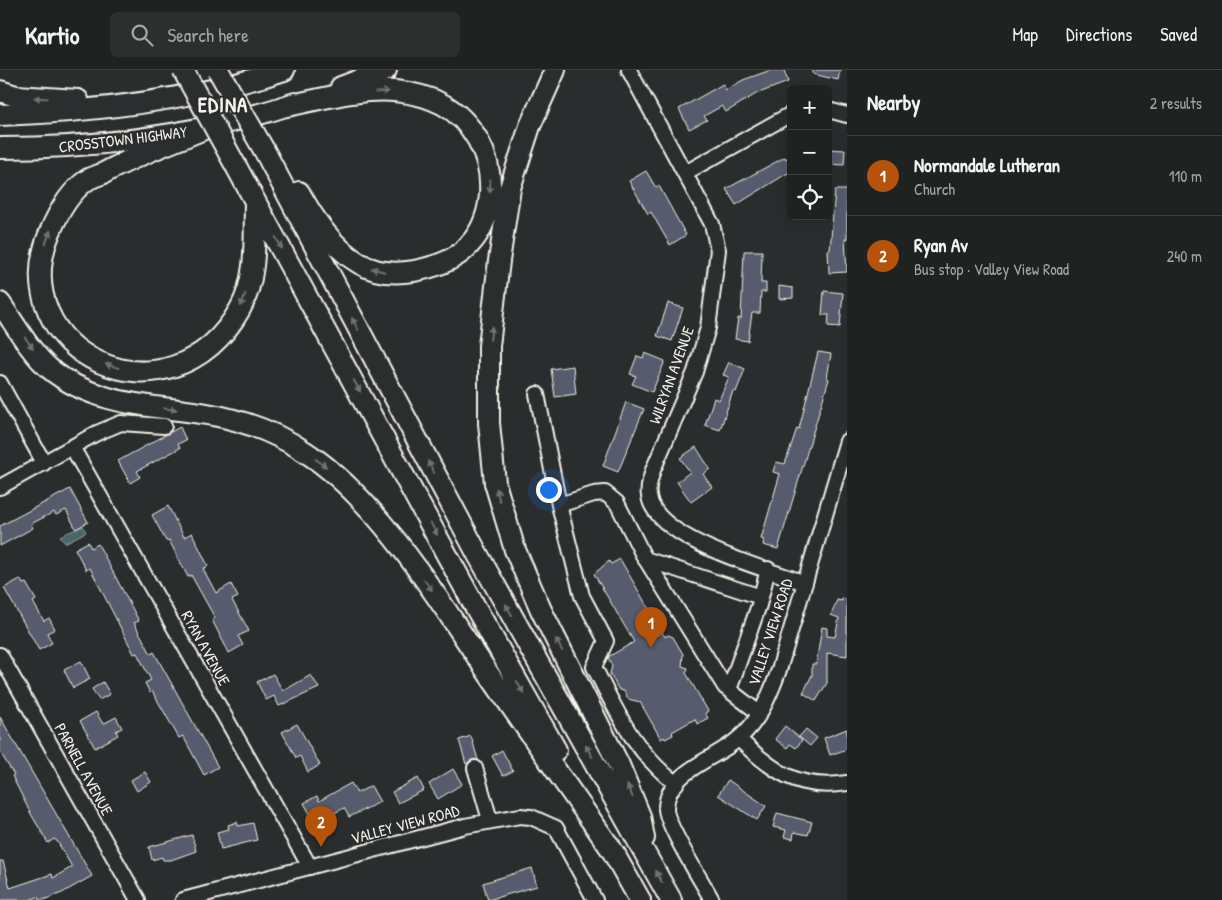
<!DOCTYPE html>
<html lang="en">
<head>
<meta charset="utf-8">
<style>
  :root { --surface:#202222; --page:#2d2f2f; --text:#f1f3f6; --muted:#a2a4a5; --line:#3d3f40; --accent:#b45309 }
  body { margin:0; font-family:"Patrick Hand",sans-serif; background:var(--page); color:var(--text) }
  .controls { position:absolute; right:15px; top:15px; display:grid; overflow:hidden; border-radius:8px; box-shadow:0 5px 20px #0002 }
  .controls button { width:45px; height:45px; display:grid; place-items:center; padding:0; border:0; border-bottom:1px solid var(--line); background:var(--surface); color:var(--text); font:25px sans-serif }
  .you { position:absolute; left:548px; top:419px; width:18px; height:18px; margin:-12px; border:4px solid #fff; border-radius:50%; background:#1a73e8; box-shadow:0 0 0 8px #1a73e833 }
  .badge { display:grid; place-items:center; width:32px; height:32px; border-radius:50%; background:var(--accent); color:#fff; font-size:16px; font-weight:700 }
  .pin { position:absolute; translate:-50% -41px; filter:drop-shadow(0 1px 2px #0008) }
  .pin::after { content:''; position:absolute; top:26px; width:18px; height:15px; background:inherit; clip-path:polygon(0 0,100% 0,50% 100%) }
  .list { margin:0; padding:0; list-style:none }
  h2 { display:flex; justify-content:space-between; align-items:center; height:65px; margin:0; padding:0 20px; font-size:21px }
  h2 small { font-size:16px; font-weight:400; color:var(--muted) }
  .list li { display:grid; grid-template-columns:32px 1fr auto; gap:15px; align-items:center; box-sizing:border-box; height:80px; padding:0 20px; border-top:1px solid var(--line) }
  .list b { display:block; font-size:19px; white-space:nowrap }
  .list p { margin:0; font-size:16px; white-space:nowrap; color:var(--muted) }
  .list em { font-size:16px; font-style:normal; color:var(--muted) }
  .icon { flex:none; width:28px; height:28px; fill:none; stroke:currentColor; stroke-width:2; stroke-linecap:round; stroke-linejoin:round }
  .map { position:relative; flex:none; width:847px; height:830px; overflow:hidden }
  header { display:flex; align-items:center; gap:30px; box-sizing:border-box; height:70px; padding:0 25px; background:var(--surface); border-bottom:1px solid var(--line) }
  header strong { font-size:24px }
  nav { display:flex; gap:28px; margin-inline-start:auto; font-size:18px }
  .search { width:350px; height:45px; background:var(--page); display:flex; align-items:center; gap:12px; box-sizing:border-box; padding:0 18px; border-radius:8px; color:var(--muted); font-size:19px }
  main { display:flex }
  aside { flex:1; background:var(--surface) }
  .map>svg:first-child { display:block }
  .water { fill:#48666b; stroke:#8d9e9d }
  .building { fill:#565b6d; stroke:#f4f1e8 }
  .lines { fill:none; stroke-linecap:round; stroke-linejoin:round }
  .minor-casing { stroke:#f4f1e8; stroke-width:18 }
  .highway-casing { stroke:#f4f1e8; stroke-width:24 }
  .minor { stroke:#2a2d2e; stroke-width:14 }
  .highway { stroke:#2a2d2e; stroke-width:20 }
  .highway-bridge-casing { stroke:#f4f1e8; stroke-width:24; stroke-linecap:butt }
  .highway-bridge { stroke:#2a2d2e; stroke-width:20 }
  .oneway { fill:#71726f }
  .labels { text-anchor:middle; stroke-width:4; stroke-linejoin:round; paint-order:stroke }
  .street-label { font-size:16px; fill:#f4f1e8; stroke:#2a2d2e }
  .district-label { font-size:21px; font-weight:bold; letter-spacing:1px; fill:#f4f1e8; stroke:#2a2d2e }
</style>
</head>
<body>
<header>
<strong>Kartio</strong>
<div class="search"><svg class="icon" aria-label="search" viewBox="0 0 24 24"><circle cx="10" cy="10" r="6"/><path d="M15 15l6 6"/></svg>Search here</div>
<nav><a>Map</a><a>Directions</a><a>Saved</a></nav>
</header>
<main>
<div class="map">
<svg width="847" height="830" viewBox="0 0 847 830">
  <rect width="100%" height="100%" fill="#2a2d2e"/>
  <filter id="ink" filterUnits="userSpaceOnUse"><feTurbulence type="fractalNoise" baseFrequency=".02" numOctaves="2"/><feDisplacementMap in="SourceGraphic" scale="10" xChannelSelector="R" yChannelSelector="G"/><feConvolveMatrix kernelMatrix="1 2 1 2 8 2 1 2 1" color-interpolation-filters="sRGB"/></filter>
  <g filter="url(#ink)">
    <path class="water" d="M83,456L86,462L65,473L60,466Z"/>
    <path class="building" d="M771,0H784L788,12L756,24L726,42L722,36L704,46L707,50L689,59L679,39L723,14L726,20L743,10Z
      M813,0H840L838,10L813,4Z
      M828,79L845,80L844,95L828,94Z
      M791,86V101L736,135L726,119L785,87L786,89Z
      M646,101L656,118L659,116L686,165L670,175L651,142L648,144L629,111Z
      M835,120H847V169H845L847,202L829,203L828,180H830Z
      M744,181H762L761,213H766V222H761L760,243H752L748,271L735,269L738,248L741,249Z
      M779,216L793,218V228L779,229Z
      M824,221L843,223L840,257L828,256L829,245H822Z
      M668,233L683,238L672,271L657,266Z
      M818,282L831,284L827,308L829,309L778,479L763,475L764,470L761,469L780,404L773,402L776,392L785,394L797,358L799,359Z
      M645,283L665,291L652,322L632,314L636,306L630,304L637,286L643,288Z
      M729,292L745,299L736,322L733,321L720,360L705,355L714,328L719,330L729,307L723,305Z
      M573,296L576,324L555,327L551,299Z
      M626,332L644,339L618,402L603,396Z
      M180,357L186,370L178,374L180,378L137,401L140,407L130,413L118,391Z
      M696,377L710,399L703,404L712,417L691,432L677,412L690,402L680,388Z
      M70,419L88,452L76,459L66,440L56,445L54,442L31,454L33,458L0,476V456Z
      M168,436L184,467L192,463L208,496L203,499L216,523L231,514L238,527L232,530L249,561L238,566L243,575L229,583L212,550L215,548L191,505L188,507L169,470L166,471L152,445Z
      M88,472L91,478L98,474L139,551L134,553L151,584L154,582L218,697L204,705L183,666L179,668L152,621L150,623L145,613L151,610L137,583L134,584L90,498L86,500L75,479Z
      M620,489L665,567L668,565L673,567L683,584L682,596L688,598L686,603L708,641L705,643L708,648L697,654L695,649L672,662L673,665L665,669L664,667L661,669L640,632L628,629L624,621L619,620L610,604L612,596L608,587L634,572L594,504L609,491L611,494Z
      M20,509L23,514L26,513L36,530L33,532L44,551L49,548L55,559L47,563L52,573L39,580L4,518Z
      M842,528L847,529V586L827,583V613L816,631L803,623L812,605V594H816L822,557L827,558V566L835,567L839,548L831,545L837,530L842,531Z
      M81,591L90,609L73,618L64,600Z
      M273,604L283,621L311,605L319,618L279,636L274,626L266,630L257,612Z
      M103,612L110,624L99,630L92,619Z
      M96,642L103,654L116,647L122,658L116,661L118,665L95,678L80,651Z
      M0,647L92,806L62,823L43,830H39L38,827L29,830H0V791H3L10,818L52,804L53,808L72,797L57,771L54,769L48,773L31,744L12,706L14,705L0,682Z
      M297,654L320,695L308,702L300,686L296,688L282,662Z
      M785,656L802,670L796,678L790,674L787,678L775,669Z
      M806,659L817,668L810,676L799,667Z
      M847,659V679L830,685L824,668Z
      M471,666L478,690H472L466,694L459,670Z
      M502,680L513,701L503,706L492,686Z
      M453,699L462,714L438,729L429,714Z
      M145,702L151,712L137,721L131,710Z
      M418,708L424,720L398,733L392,722Z
      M728,710L766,736L757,750L718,725Z
      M351,713L357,723L371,716L380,732L349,747L344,738L315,753L304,733L317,726L319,731Z
      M777,743L812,752L808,765L794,762L793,769L784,767L786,760L773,757Z
      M237,752L238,756L253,753L257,770L221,779L217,762L229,759L228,755Z
      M192,765L196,781L171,790H163L162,787L152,790L149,777Z
      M532,798L537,816L488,830L483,813Z"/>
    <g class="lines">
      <g class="minor-casing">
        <path id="minor" d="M629,0L712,154L718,180L708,258L695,302L653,400C651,408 647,417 649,426C655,470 767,499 805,513
          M828,40L847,45
          M685,103L791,44
          M0,313L44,393
          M537,324L559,435
          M72,377L310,797
          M0,417L97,363L121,353L164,356
          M645,489L761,527
          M0,585L138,830
          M729,620L759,535L768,499
          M739,669C772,701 799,721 847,713
          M475,698L490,750
          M676,714C633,680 618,644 594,597L606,571L582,526L559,435L594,424L605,423L617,433L643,485L725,617L759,643
          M183,830L465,756L520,746L531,747L556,758L595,830
          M712,830C703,813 665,753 666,738C667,701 716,689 738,669C759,652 770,625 779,600L847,371"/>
      </g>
      <g class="highway-casing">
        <path id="highway" d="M555,0L530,56L510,118L499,191L489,276V353L495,413L515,480L541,540L619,695L640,746L644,768
          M341,17L386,0
          M0,21L16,26L78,30
          M282,37C318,30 358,18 395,21C432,25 459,37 478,70C497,105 495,153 463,181C450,192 430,198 414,201C396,204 375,203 359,193C332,177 314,149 299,122
          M0,45C96,42 193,30 284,0
          M204,59C171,73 136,85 104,103C99,105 92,107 87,110C70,122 58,143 50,162C0,282 169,364 240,239C258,207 254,167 255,132
          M0,78C100,78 200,65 295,33
          M264,80L478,485L671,830
          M237,98L473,533L556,680
          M0,233C15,254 30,282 50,299C95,336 153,335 207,344C243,350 277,363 307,383C378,430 439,530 486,600C529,663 573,724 616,786
          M609,775L640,830"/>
      </g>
      <use href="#minor" class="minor"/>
      <use href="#highway" class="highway"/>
      <g class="highway-bridge-casing">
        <path id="highway-bridge" d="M183,0L237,98
          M218,0L264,80"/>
      </g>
      <use href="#highway-bridge" class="highway-bridge"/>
    </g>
    <defs><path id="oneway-solid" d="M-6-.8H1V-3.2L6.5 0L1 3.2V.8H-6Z" transform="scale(1.25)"/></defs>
    <g class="oneway">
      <use href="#oneway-solid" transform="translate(382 22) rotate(-3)"/>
      <use href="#oneway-solid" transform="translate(41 28) rotate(-176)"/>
      <use href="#oneway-solid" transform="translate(490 116) rotate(93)"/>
      <use href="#oneway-solid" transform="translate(48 167) rotate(-70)"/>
      <use href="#oneway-solid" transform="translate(279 173) rotate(61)"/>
      <use href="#oneway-solid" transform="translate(378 200) rotate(-165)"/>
      <use href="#oneway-solid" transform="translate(243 230) rotate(111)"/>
      <use href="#oneway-solid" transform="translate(355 254) rotate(-118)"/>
      <use href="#oneway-solid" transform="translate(491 263) rotate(-82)"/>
      <use href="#oneway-solid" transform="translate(29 273) rotate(54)"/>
      <use href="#oneway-solid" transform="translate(112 296) rotate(-162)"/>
      <use href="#oneway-solid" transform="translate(357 316) rotate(61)"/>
      <use href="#oneway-solid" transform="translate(170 339) rotate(6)"/>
      <use href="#oneway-solid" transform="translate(321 393) rotate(36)"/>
      <use href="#oneway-solid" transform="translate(431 397) rotate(-118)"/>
      <use href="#oneway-solid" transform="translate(498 425) rotate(-104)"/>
      <use href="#oneway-solid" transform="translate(434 459) rotate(62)"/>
      <use href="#oneway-solid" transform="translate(428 515) rotate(53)"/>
      <use href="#oneway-solid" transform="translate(509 540) rotate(-119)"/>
      <use href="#oneway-solid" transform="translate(559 575) rotate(-118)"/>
      <use href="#oneway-solid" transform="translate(520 617) rotate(61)"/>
      <use href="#oneway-solid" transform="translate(589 681) rotate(-119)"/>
      <use href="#oneway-solid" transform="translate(630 721) rotate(-113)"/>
      <use href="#oneway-solid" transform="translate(659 807) rotate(-118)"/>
    </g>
  </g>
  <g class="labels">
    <g class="street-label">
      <text transform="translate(123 69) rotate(-7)" y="6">CROSSTOWN HIGHWAY</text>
      <text transform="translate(671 305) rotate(-70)" y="6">WILRYAN AVENUE</text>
      <text transform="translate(770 562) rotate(-72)" y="6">VALLEY VIEW ROAD</text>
      <text transform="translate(206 578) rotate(61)" y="6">RYAN AVENUE</text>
      <text transform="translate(84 699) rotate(61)" y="6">PARNELL AVENUE</text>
      <text transform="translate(405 754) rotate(-15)" y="6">VALLEY VIEW ROAD</text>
    </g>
    <g class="district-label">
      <text x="223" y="42">EDINA</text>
    </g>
  </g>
</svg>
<div class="controls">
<button>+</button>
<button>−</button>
<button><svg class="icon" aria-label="locate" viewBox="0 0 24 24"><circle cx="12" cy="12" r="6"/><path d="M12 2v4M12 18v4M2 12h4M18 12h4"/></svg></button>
</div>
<div class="you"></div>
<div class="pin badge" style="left:651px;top:578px">1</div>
<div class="pin badge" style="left:321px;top:777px">2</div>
</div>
<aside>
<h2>Nearby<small>2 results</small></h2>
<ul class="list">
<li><span class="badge">1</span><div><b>Normandale Lutheran</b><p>Church</p></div><em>110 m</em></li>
<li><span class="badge">2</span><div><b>Ryan Av</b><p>Bus stop · Valley View Road</p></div><em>240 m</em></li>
</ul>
</aside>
</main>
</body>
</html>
